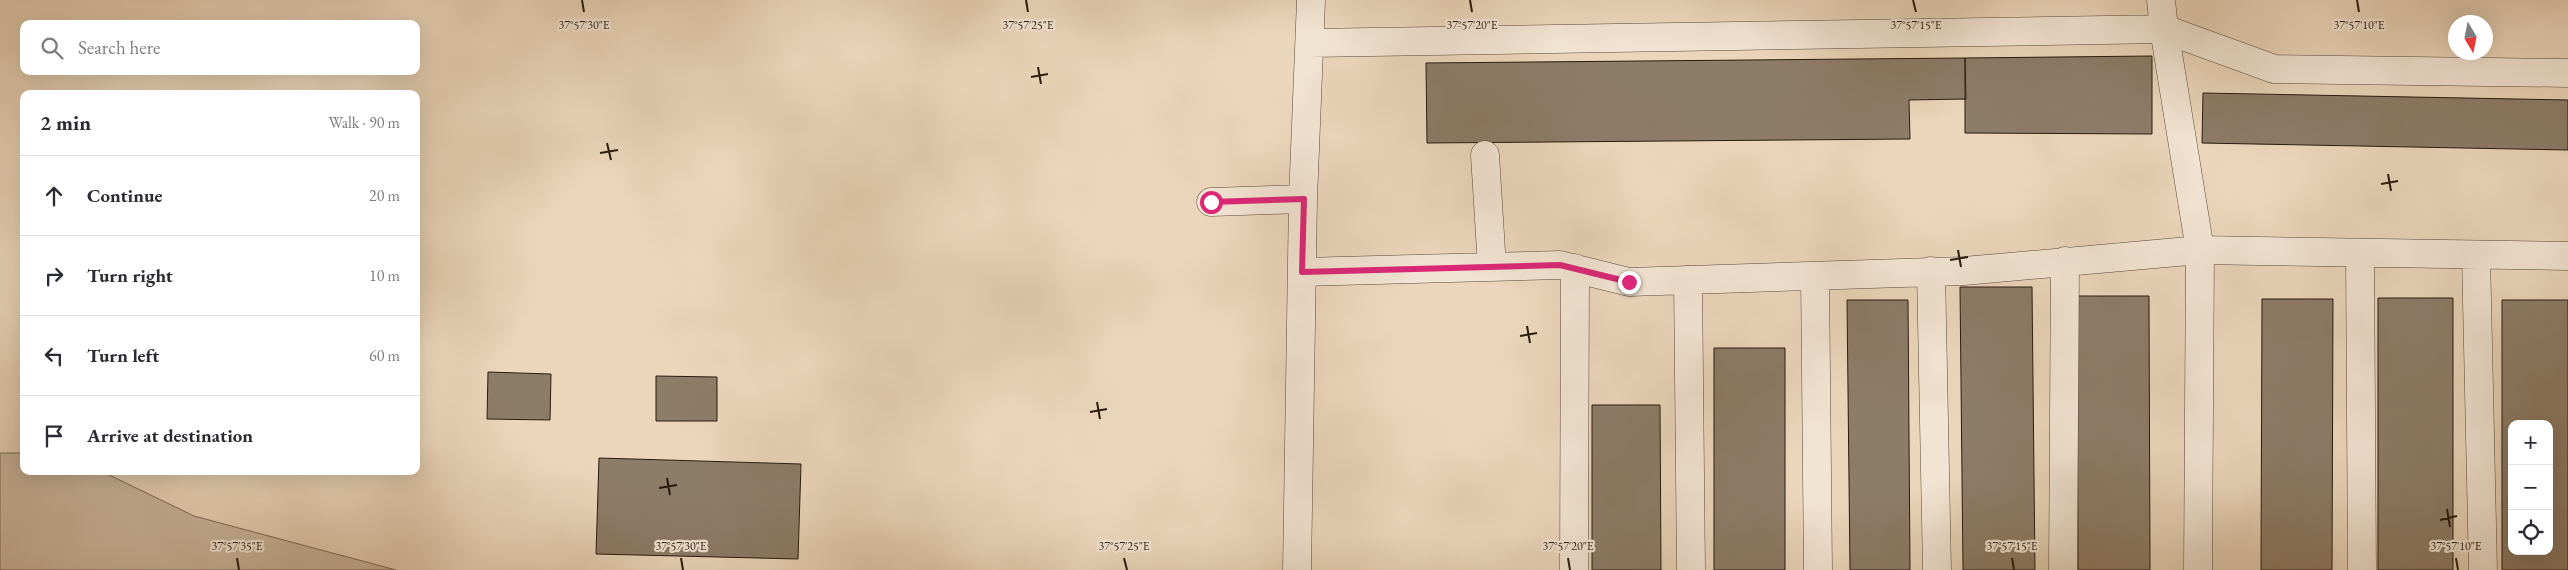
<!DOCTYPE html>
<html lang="en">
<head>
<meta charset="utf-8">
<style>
  :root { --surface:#fff; --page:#f7f7f7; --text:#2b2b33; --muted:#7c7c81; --line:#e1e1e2 }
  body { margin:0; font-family:"EB Garamond",serif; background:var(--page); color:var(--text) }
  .controls { position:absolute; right:15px; bottom:15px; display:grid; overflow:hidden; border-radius:10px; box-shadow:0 5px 20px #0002 }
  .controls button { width:45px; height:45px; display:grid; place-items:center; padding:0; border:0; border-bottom:1px solid var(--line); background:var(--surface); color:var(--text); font:25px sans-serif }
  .compass { position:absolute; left:2448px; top:15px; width:45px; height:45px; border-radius:50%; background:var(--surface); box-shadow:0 5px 20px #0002; rotate:170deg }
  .stop { position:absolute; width:15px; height:15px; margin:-11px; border:4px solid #db2777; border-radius:50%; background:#fff }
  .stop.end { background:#db2777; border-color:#fff; box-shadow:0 1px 5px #0008 }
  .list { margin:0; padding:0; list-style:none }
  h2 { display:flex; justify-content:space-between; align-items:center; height:65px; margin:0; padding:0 20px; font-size:21px }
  h2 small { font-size:16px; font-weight:400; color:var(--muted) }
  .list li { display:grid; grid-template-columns:32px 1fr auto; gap:15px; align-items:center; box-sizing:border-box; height:80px; padding:0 20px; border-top:1px solid var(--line) }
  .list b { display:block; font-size:19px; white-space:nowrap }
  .list em { font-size:16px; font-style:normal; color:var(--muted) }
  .icon { flex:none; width:28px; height:28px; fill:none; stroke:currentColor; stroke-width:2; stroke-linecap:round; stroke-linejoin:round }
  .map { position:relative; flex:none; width:2568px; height:570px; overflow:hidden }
  .search { position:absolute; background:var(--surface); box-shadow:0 5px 20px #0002; left:20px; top:20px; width:400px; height:55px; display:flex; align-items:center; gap:12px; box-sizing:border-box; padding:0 18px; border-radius:10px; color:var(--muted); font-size:19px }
  .panel { position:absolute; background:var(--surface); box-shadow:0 5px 20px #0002; left:20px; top:90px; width:400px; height:385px; border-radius:10px }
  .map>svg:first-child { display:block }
  .green { fill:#cab69e; stroke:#796856 }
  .building { fill:#8d7c68; stroke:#281b0f; fill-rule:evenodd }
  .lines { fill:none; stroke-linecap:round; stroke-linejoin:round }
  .minor-casing { stroke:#594a3a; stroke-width:29 }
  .minor { stroke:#f2e4d3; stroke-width:28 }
  .route { stroke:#db2777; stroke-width:6 }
  .ticks { fill:none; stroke:#281b0f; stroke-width:2 }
  .ticks-label { font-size:12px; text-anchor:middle; fill:#281b0f; stroke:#f2e4d3; stroke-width:4.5; stroke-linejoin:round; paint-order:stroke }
</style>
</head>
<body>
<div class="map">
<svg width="2568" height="570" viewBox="0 0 2568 570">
  <rect width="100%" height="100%" fill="#ebd6bb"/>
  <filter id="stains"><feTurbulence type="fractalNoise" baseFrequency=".004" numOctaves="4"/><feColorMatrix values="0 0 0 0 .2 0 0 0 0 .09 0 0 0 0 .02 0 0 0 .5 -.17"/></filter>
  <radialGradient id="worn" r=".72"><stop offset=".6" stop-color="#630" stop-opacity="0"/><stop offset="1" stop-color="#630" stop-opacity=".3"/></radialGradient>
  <path class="green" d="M0,453H24V471H101L194,516L396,570H0Z"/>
  <path class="building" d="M2152,56V134L1965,133V58Z
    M1965,58L1966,99L1909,100L1910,139L1427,143L1426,63Z
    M2203,93L2568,100V150L2202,143Z
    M1960,287H2032L2035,570H1963Z
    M2077,296H2149L2150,570H2078Z
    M2378,298H2453V570H2378Z
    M2262,299H2333L2332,570H2261Z
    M1847,300H1908L1910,570H1850Z
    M2502,300H2568V570H2502ZM2512,424H2549V551H2512Z
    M1714,348H1785V570H1714Z
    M488,372L551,374L550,420L487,419Z
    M656,376L717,377V421H656Z
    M1592,405H1660L1661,570H1592Z
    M599,458L801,464L798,559L596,554Z"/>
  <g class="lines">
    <g class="minor-casing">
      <path id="minor" d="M1310,43L2164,29L2161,0
        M2568,73L2274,69L2164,29L2200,250L2568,256
        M1485,155L1492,267
        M1211,202L1303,199
        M2360,254L2362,570
        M2476,255L2483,570
        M1931,271L1937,570
        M1302,272L1560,265L1629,282L1964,271L2200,250L2198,570
        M1815,276L1818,570
        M1688,280L1691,570
        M1297,570L1303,199L1311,0
        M1574,570L1575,268
        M2063,570L2065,261"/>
    </g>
    <use href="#minor" class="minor"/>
  </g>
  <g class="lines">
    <path class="route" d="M1211,202L1304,199L1302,272L1560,265L1629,282"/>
  </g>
  <path class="ticks" d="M582,0L584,12M1026,0L1028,12M1470,0L1472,12M1913,0L1916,12M2357,0L2359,12M1038,67L1041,84M1031,77L1048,74M607,143L611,160M600,153L618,150M2388,174L2391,191M2381,184L2398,181M1958,250L1961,267M1950,260L1968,257M1527,326L1530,343M1520,336L1537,333M1097,402L1100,419M1090,412L1107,409M667,478L670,495M659,488L677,485M2447,509L2450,527M2440,520L2457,516M237,558L239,570M681,558L683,570M1124,558L1127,570M1568,558L1570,570M2012,558L2014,570M2456,558L2458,570"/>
  <g class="ticks-label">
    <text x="1472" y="29">37°57'20"E</text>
    <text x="1916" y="29">37°57'15"E</text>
    <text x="584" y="29">37°57'30"E</text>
    <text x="1028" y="29">37°57'25"E</text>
    <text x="2359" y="29">37°57'10"E</text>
    <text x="237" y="550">37°57'35"E</text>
    <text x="681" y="550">37°57'30"E</text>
    <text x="1124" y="550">37°57'25"E</text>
    <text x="1568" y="550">37°57'20"E</text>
    <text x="2012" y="550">37°57'15"E</text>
    <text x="2456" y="550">37°57'10"E</text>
  </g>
  <rect width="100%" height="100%" filter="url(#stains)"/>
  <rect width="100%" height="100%" fill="url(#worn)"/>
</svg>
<div class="controls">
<button>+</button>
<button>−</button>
<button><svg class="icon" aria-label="locate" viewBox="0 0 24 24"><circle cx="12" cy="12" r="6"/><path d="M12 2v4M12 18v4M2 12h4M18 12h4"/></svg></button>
</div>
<svg class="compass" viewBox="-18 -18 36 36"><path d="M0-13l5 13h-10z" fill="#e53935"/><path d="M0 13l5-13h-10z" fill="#7c7c81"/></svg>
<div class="stop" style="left:1211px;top:202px"></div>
<div class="stop end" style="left:1629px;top:282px"></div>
<div class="search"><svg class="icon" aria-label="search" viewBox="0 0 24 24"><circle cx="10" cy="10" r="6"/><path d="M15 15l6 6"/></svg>Search here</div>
<section class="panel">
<h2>2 min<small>Walk · 90 m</small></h2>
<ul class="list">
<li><svg class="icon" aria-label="ahead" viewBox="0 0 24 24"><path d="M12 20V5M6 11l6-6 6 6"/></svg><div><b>Continue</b></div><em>20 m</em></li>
<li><svg class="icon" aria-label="right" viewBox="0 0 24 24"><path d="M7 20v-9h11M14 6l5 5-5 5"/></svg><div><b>Turn right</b></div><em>10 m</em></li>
<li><svg class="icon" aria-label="left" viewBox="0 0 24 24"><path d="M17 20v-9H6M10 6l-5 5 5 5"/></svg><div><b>Turn left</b></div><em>60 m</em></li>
<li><svg class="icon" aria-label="arrive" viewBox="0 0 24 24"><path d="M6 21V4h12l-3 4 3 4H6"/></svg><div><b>Arrive at destination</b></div></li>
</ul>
</section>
</div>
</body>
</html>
